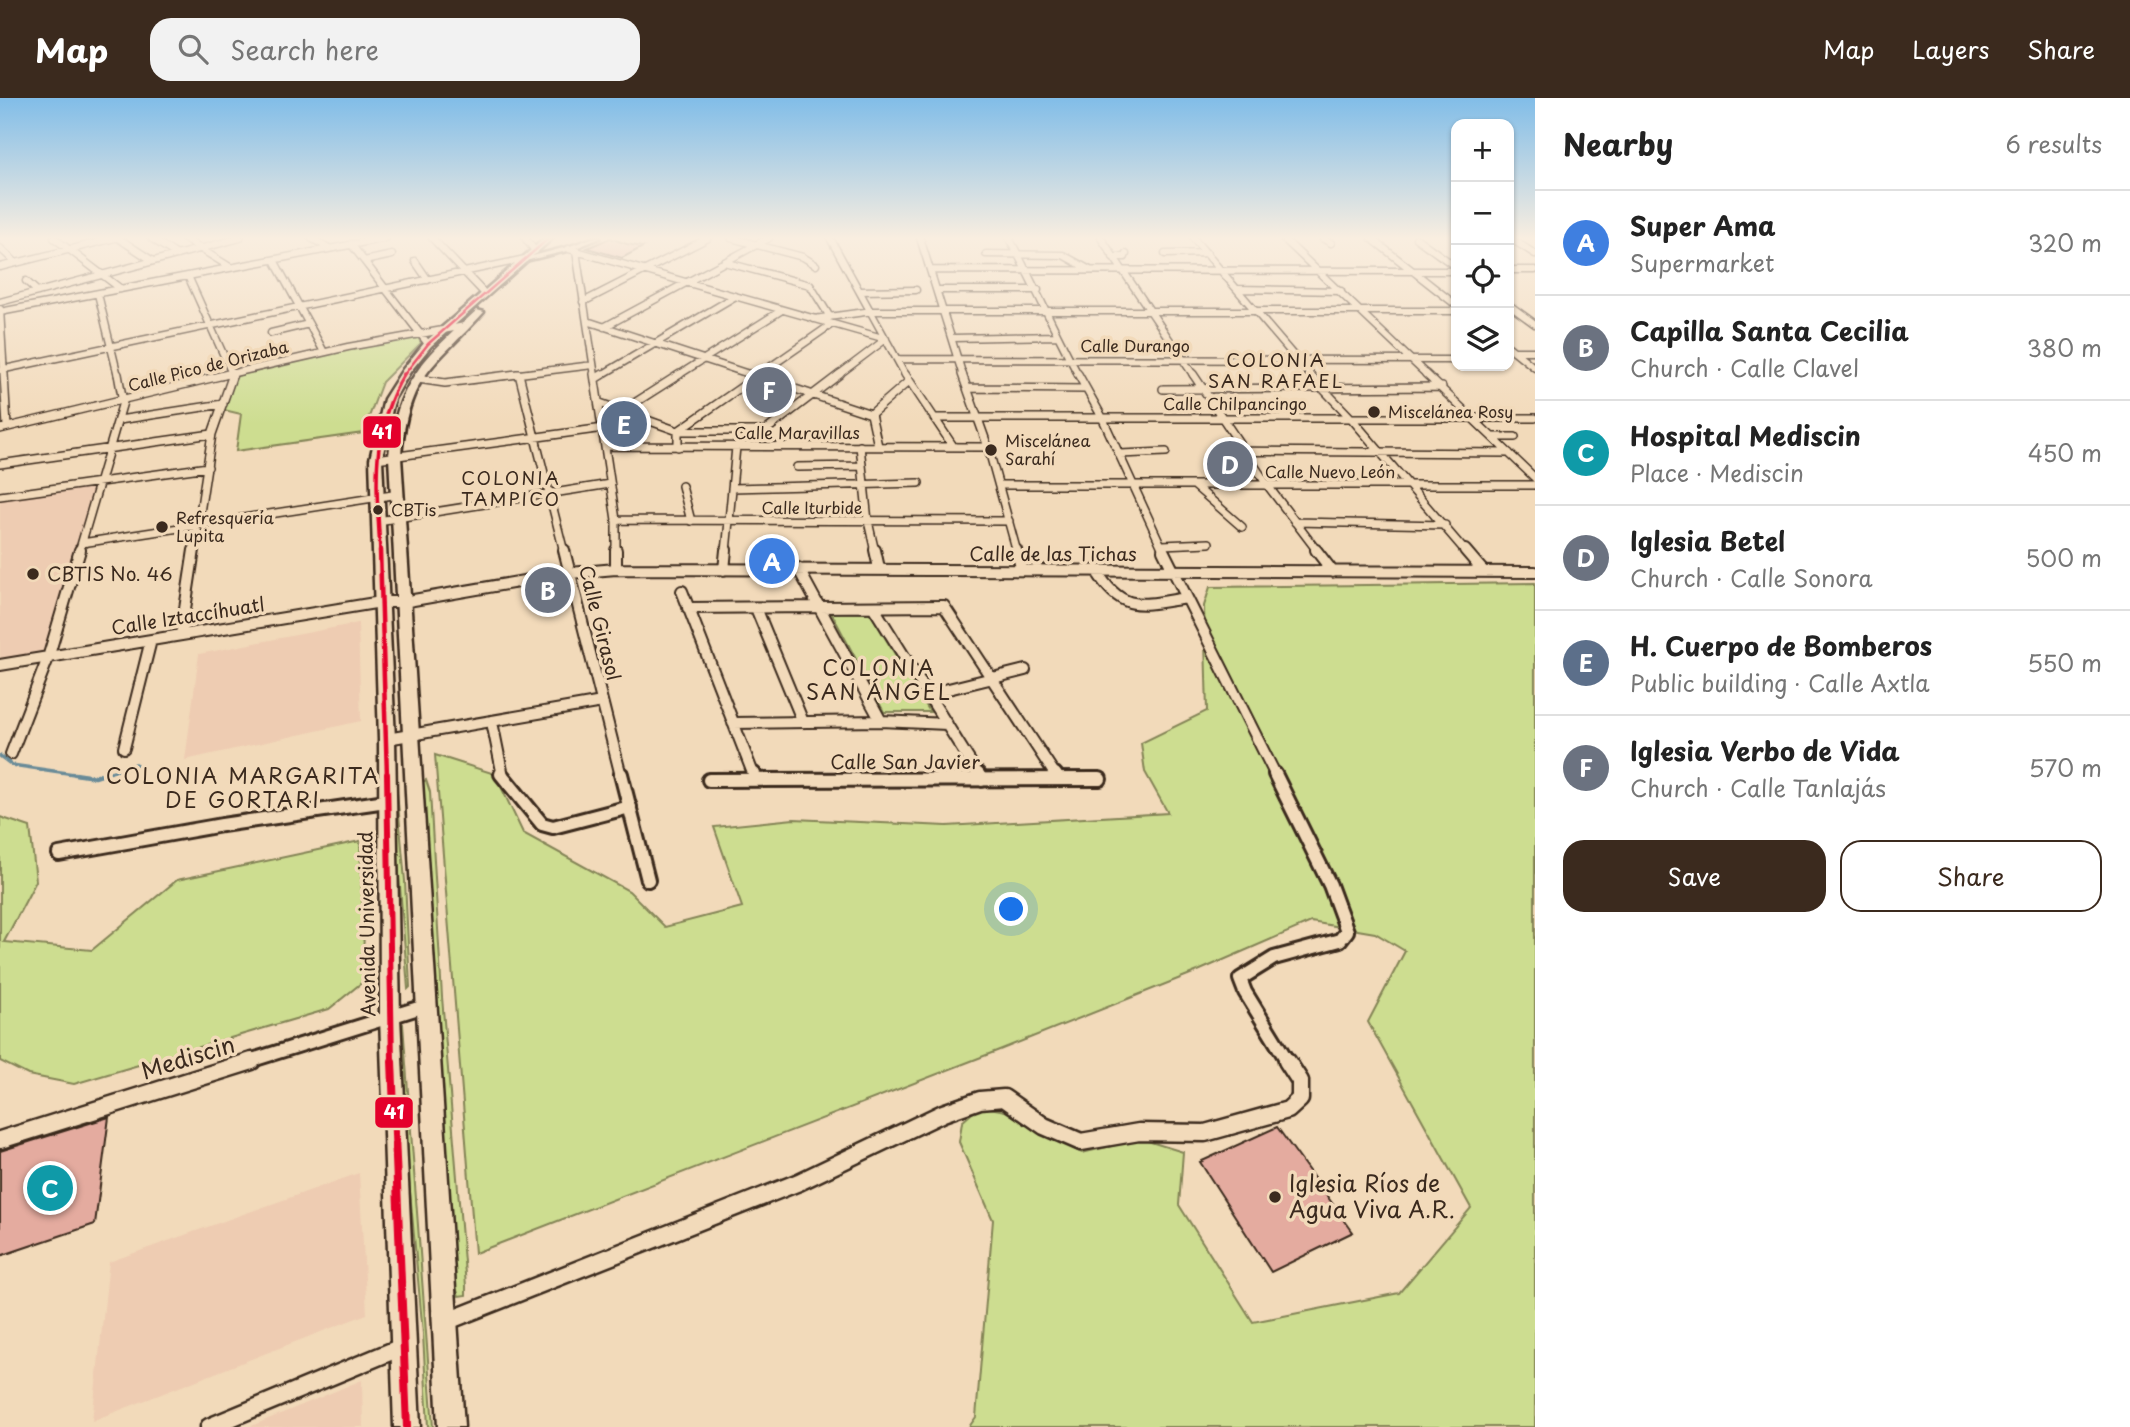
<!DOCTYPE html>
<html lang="en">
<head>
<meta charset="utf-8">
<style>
  :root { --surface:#fff; --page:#f2f2f2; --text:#222; --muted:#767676; --line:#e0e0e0; --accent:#3b2a1e }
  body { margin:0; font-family:"Playpen Sans",sans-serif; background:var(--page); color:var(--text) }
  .controls { position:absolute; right:21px; top:21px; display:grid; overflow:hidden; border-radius:14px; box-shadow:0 2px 5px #0004 }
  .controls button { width:63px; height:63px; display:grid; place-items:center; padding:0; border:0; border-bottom:2px solid var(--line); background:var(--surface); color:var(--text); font:35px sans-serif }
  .you { position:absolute; left:1012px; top:812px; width:24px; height:24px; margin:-18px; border:5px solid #fff; border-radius:50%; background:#1a73e8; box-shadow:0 0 0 10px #1a73e833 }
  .badge { display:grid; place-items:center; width:46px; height:46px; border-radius:50%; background:var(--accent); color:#fff; font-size:23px; font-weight:700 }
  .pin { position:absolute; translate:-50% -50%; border:4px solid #fff; box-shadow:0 2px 7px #0006 }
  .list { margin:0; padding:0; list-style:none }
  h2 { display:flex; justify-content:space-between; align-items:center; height:91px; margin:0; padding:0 28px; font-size:30px }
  h2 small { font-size:23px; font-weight:400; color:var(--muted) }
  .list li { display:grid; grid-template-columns:46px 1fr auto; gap:21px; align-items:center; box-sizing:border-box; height:105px; padding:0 28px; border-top:2px solid var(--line) }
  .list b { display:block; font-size:26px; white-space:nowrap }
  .list p { margin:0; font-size:23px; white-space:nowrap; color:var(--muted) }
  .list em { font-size:23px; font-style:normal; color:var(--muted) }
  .actions { display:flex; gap:14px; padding:21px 28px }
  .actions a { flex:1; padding:16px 0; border:2px solid var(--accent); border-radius:21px; text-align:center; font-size:24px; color:var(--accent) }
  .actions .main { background:var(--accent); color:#fff }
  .icon { flex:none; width:38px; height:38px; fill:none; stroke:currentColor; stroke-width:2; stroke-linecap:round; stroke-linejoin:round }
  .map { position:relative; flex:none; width:1535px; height:1329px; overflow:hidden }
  header { display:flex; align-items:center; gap:42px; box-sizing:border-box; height:98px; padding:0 35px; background:var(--accent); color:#fff }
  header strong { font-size:33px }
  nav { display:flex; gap:38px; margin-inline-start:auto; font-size:24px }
  .search { width:490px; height:63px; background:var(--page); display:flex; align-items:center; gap:18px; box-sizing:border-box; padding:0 24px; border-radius:21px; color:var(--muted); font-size:26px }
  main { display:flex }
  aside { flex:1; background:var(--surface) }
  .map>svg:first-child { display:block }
  .built { fill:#eeccb2 }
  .green { fill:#cddd90; stroke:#848457; stroke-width:2 }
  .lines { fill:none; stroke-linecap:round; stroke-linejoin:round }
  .stream-far1 { stroke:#698b98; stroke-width:3.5 }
  .stream { stroke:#698b98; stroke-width:4.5 }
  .building { fill:#e4ab9f; stroke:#3b2a1e; stroke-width:2 }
  .street-far4-casing { stroke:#3b2a1e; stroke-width:9 }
  .street-far3-casing { stroke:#3b2a1e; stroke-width:10 }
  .street-far2-casing { stroke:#3b2a1e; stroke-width:14 }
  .street-far1-casing { stroke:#3b2a1e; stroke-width:18 }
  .street-casing { stroke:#3b2a1e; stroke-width:21 }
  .secondary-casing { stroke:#3b2a1e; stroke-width:5 }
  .primary-casing { stroke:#3b2a1e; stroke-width:5 }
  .street-far4 { stroke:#f2daba; stroke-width:6 }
  .street-far3 { stroke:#f2daba; stroke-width:7 }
  .street-far2 { stroke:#f2daba; stroke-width:10 }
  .street-far1 { stroke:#f2daba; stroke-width:12 }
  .street { stroke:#f2daba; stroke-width:16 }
  .secondary { fill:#f2daba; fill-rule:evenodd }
  .primary { fill:#f2daba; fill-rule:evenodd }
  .bus-1-far4-casing { stroke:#f2daba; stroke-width:5 }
  .bus-1-far3-casing { stroke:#f2daba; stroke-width:7 }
  .bus-1-far2-casing { stroke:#f2daba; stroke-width:9 }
  .bus-1-far1-casing { stroke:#f2daba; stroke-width:11 }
  .bus-1-casing { stroke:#f2daba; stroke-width:13 }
  .bus-1-far4 { stroke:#e4002b; stroke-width:2.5 }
  .bus-1-far3 { stroke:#e4002b; stroke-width:3.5 }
  .bus-1-far2 { stroke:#e4002b; stroke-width:4.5 }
  .bus-1-far1 { stroke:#e4002b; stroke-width:6 }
  .bus-1 { stroke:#e4002b; stroke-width:8 }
  .poi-dot { fill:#3b2a1e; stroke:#f2daba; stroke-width:2.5 }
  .labels { text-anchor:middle; stroke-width:7; stroke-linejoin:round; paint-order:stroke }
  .far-street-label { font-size:16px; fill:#3b2a1e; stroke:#f2daba }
  .far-poi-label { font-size:16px; fill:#3b2a1e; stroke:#f2daba; text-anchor:start }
  .far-bus-label { font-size:16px; fill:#3b2a1e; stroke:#f2daba; text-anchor:start }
  .far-neighbourhood-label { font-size:18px; letter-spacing:2px; fill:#3b2a1e; stroke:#f2daba }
  .street-label { font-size:19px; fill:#3b2a1e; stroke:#f2daba }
  .poi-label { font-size:19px; fill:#3b2a1e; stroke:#f2daba; text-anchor:start }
  .neighbourhood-label { font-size:21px; letter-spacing:2px; fill:#3b2a1e; stroke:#f2daba }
  .near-street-label { font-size:23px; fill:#3b2a1e; stroke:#f2daba }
  .near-poi-label { font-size:23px; fill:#3b2a1e; stroke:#f2daba; text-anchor:start }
  .line-badge { stroke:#f2daba; stroke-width:2.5 }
  .badge-label { font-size:19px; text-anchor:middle; font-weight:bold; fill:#fff }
</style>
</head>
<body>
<header>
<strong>Map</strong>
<div class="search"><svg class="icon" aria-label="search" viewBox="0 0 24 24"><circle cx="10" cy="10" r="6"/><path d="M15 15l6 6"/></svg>Search here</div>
<nav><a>Map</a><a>Layers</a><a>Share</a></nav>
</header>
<main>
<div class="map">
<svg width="1535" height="1329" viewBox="0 0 1535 1329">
  <rect width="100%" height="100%" fill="#f2daba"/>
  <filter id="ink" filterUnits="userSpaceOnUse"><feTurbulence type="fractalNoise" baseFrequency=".0143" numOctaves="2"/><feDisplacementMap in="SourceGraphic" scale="14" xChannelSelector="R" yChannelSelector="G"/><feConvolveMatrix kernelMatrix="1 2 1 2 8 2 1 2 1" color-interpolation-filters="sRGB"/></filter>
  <g filter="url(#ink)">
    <path class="built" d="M95,389L42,557L0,564V402Z
      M358,525L361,623L185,662L199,556Z
      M359,1075L367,1216L92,1323L109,1164Z
      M362,1282L363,1329H249Z"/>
    <path class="green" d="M418,239L421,245L382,284L363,335L236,353L241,316L224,312L236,278L330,254Z
      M1535,485V1329H969L976,1319L993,1122L959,1044L962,1024L980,1008L1005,1013L1040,1034L1082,1055L1141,1041L1183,1054L1179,1107L1253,1224L1399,1195L1471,1110L1368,924L1405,853L1375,835L1311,824L1198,873L1002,951L475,1155L435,657L495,676L523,735L629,793L665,829L742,809L714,729L794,721L947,728L1168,715L1145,674L1141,645L1207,613L1204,508L1210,489Z
      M831,514L870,515L930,614H884Z
      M395,672L405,783L410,889L408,891L395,724Z
      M426,682L430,694L442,899L466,1188V1197L459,1198L455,1187L443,1040L421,685Z
      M0,719L30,729L36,783L4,844L92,852L177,782L360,743L365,882L329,911L74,986L28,977L0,963Z
      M403,926L433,1329H428L423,1236L407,1061L401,927Z"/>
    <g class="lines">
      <path class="stream-far1" d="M0,658L12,667L88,678
        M98,678L136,666"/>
      <path class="stream" d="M75,676L95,679L104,676"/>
    </g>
    <path class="building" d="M610,140L627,146L643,149L622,160L587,150Z
      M109,1019L95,1126L0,1158V1053Z
      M1277,1029L1353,1134L1271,1174L1200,1064Z"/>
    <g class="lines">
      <g class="street-far4-casing">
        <path id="street-far4" d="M54,140L121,191
          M118,140L153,163
          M151,140L177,157
          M183,140L230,169
          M311,140L329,150
          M432,140L485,196
          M525,140L535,153
          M731,140L803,159L816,167
          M830,140L906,278
          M920,140L963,278
          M1009,140C1034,185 1054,233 1079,278
          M1101,140L1194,278
          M1193,140L1311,278
          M1283,140L1428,278
          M1322,140L1331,145
          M1371,140L1456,207
          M1416,140L1456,169
          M1510,140L1535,156
          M351,146L428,246
          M0,150L16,165
          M569,151L886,241
          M576,153L595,278
          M986,156L1063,157L1090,172
          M1165,156L1207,155
          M1113,159H1125L1126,156
          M274,162L324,254
          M364,163L392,157
          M415,163L428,182
          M724,164L810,187L830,219
          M0,169L115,140
          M931,172L1456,173
          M1509,172H1535
          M188,178L233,278
          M26,183L38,194
          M1238,191L1341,193
          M938,192H1038
          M860,193L916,192
          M98,196L118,278
          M0,204L240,140
          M583,204L708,140
          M1509,207L1535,226
          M0,211L4,278
          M0,214L386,140
          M814,221L872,213H1456
          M587,223L755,278
          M604,229L769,140
          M271,235L309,226
          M953,240L1057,238
          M1509,249L1535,270
          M1514,253H1535
          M897,261L1456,262
          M0,272L525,161
          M221,278L348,249L465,228
          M503,278L593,267
          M600,278L734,199
          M677,278L782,212
          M757,278L832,226
          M837,278L886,241"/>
      </g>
      <g class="street-far3-casing">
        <path id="street-far3" d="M4,276L7,329
          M519,276L564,454
          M594,276L616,422V454
          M750,276L871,316
          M905,276L953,348
          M962,276L988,349L1017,454
          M1078,276L1102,319L1164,454
          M1193,276L1268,388L1318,454
          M1309,276L1351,320L1466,454
          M1426,276L1535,380
          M418,281L445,285L517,276
          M595,281L603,276
          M968,290L1085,291
          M1163,291L1442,289
          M600,305L678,333H765
          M622,313L680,276
          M934,320H1535
          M119,322L223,306
          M0,331L228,276
          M765,333L840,276
          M1493,339H1515
          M606,348L988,349
          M860,348L868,423L875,454
          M878,348L871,316L909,283
          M678,349V333L760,276
          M1219,353L1509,355
          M1120,356L1166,354
          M376,361L604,330
          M0,366L212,336
          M797,369L862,368
          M999,387H1535
          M682,388L691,423
          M1195,388L1242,429
          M732,390L919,385
          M0,398L208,369
          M616,422L1009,423
          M378,423L610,386
          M1295,424L1445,427
          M82,445L399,396
          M1162,447L1209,445
          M79,454L123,304L118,276
          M194,454L212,336L233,276
          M726,454L736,349"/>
      </g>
      <g class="street-far2-casing">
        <path id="street-far2" d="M564,452L621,678
          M616,452V471
          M875,452L879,470
          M1016,452L1022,472
          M1163,452L1276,678
          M1316,452L1333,474
          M1465,452L1483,473
          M798,470L881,623
          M724,472L726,452
          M1096,472C1122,516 1142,507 1186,500
          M682,493L754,678
          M688,510L944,508L1056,678
          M756,510L803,624
          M874,510L979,678
          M181,537L194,452
          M0,567L381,504H402L570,475L616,471L1535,474
          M928,596L1025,572
          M492,624L503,678
          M733,625L881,623L947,626
          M387,641L602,604
          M124,650L151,542
          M11,656L48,560L80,452"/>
      </g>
      <g class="street-far1-casing">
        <path id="street-far1" d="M501,676L542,726L553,729L630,709
          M621,676L648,782
          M754,676L755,680
          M978,676L982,682
          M1055,676L1057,679
          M1275,676L1330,787L1347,833L1340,842L1274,860L1240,881L1245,894L1288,964
          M709,682L1100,681
          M59,756L222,727L386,703
          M246,964L428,907"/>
      </g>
      <g class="street-casing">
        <path id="street" d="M0,1042L252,963
          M445,1224L799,1084L943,1015L980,1002L1004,1000L1044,1028L1081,1044L1139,1034L1205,1035L1288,1012L1300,1001V983L1287,963
          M209,1329L404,1248"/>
      </g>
      <g class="secondary-casing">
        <path id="secondary" d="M592,140H600L571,152L525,163L521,161L567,149Z"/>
      </g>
      <g class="primary-casing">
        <path id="primary" d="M545,140H553L431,248L410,274L394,301L382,361L395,641L400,919L420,1329H394L380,919L379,641L370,361L384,301L403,271L425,244Z
          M477,212L484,214C433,271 408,275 401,359L464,1329H438L389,359C397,283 423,261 477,212Z"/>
      </g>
      <use href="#street-far4" class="street-far4"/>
      <use href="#street-far3" class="street-far3"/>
      <use href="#street-far2" class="street-far2"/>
      <use href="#street-far1" class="street-far1"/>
      <use href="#street" class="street"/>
      <use href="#secondary" class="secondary"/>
      <use href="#primary" class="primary"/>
      <g class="bus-1-far4-casing">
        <path id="bus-1-far4" d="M403,278L428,246L549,140"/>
      </g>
      <g class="bus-1-far3-casing">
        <path id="bus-1-far3" d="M380,454C377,389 369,335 404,276"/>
      </g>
      <g class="bus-1-far2-casing">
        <path id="bus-1-far2" d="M380,452L387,678"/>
      </g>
      <g class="bus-1-far1-casing">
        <path id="bus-1-far1" d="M387,676L392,964"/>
      </g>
      <g class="bus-1-casing">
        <path id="bus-1" d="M392,963L407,1329"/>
      </g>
      <use href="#bus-1-far4" class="bus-1-far4"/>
      <use href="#bus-1-far3" class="bus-1-far3"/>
      <use href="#bus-1-far2" class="bus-1-far2"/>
      <use href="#bus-1-far1" class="bus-1-far1"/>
      <use href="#bus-1" class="bus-1"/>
    </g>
  </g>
  <linearGradient id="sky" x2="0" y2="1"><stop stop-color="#81bde8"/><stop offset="0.43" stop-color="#f9eee0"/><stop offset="1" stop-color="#f9eee0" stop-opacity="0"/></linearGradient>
  <rect width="1535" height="326" fill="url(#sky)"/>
  <g class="poi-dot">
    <circle cx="1374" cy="314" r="7"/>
    <circle cx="991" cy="352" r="7"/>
    <circle cx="378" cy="412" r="6"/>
    <circle cx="162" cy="429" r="7"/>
    <circle cx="33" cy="476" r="7"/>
    <circle cx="1275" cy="1099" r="7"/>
  </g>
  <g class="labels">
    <g class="far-street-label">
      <text x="1135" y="254">Calle Durango</text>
      <text transform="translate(208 268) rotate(-14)" y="6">Calle Pico de Orizaba</text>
      <text x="1235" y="312">Calle Chilpancingo</text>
      <text x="797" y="341">Calle Maravillas</text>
      <text x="1330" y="380">Calle Nuevo León</text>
      <text x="812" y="416">Calle Iturbide</text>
    </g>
    <g class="far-poi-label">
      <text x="1388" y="320">Miscelánea Rosy</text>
      <text x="1005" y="349">Miscelánea<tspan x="1005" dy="18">Sarahí</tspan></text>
      <text x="176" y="426">Refresquería<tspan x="176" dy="18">Lupita</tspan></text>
    </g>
    <g class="far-bus-label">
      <text x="391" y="418">CBTis</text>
    </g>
    <g class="far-neighbourhood-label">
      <text x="1276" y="269">COLONIA<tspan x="1276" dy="21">SAN RAFAEL</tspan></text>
      <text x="511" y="387">COLONIA<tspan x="511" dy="21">TAMPICO</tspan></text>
    </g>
    <g class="street-label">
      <text x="1053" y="463">Calle de las Tichas</text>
      <text transform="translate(188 518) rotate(-9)" y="7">Calle Iztaccíhuatl</text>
      <text transform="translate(600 525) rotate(76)" y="7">Calle Girasol</text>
      <text x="905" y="671">Calle San Javier</text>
      <text transform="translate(367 826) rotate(-91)" y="7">Avenida Universidad</text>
    </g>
    <g class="poi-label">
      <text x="47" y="483">CBTIS No. 46</text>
    </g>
    <g class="neighbourhood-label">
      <text x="879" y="578">COLONIA<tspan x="879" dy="24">SAN ÁNGEL</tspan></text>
      <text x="243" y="686">COLONIA MARGARITA<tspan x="243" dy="24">DE GORTARI</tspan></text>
    </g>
    <g class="near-street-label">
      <text transform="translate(188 960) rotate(-17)" y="8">Mediscin</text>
    </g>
    <g class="near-poi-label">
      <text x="1289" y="1094">Iglesia Ríos de<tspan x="1289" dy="26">Agua Viva A.R.</tspan></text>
    </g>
  </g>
  <g class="line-badge">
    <rect x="362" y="317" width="40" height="34" rx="7" fill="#e4002b"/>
    <rect x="374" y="998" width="40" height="33" rx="7" fill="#e4002b"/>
  </g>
  <g class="badge-label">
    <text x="382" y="341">41</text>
    <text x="394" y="1021">41</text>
  </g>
</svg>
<div class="controls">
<button>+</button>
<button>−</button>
<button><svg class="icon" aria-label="locate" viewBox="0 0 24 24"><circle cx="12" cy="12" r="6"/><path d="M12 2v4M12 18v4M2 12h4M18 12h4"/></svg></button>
<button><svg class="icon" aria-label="layers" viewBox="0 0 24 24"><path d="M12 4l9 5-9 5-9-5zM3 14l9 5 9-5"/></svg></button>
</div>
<div class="you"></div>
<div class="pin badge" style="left:772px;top:463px;background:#3f7fe0">A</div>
<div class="pin badge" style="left:548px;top:492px;background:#6b7280">B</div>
<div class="pin badge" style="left:50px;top:1090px;background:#0f9aa8">C</div>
<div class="pin badge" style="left:1230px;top:366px;background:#6b7280">D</div>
<div class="pin badge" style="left:624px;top:326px;background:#5c6f8a">E</div>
<div class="pin badge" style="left:769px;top:292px;background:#6b7280">F</div>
</div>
<aside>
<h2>Nearby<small>6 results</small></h2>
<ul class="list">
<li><span class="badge" style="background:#3f7fe0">A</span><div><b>Super Ama</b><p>Supermarket</p></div><em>320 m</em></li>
<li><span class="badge" style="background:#6b7280">B</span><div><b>Capilla Santa Cecilia</b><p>Church · Calle Clavel</p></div><em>380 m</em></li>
<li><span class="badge" style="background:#0f9aa8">C</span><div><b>Hospital Mediscin</b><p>Place · Mediscin</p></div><em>450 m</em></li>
<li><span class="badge" style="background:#6b7280">D</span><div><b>Iglesia Betel</b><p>Church · Calle Sonora</p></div><em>500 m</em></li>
<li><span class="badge" style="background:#5c6f8a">E</span><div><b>H. Cuerpo de Bomberos</b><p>Public building · Calle Axtla</p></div><em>550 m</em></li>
<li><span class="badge" style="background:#6b7280">F</span><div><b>Iglesia Verbo de Vida</b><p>Church · Calle Tanlajás</p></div><em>570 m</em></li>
</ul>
<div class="actions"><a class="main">Save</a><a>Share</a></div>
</aside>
</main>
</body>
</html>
